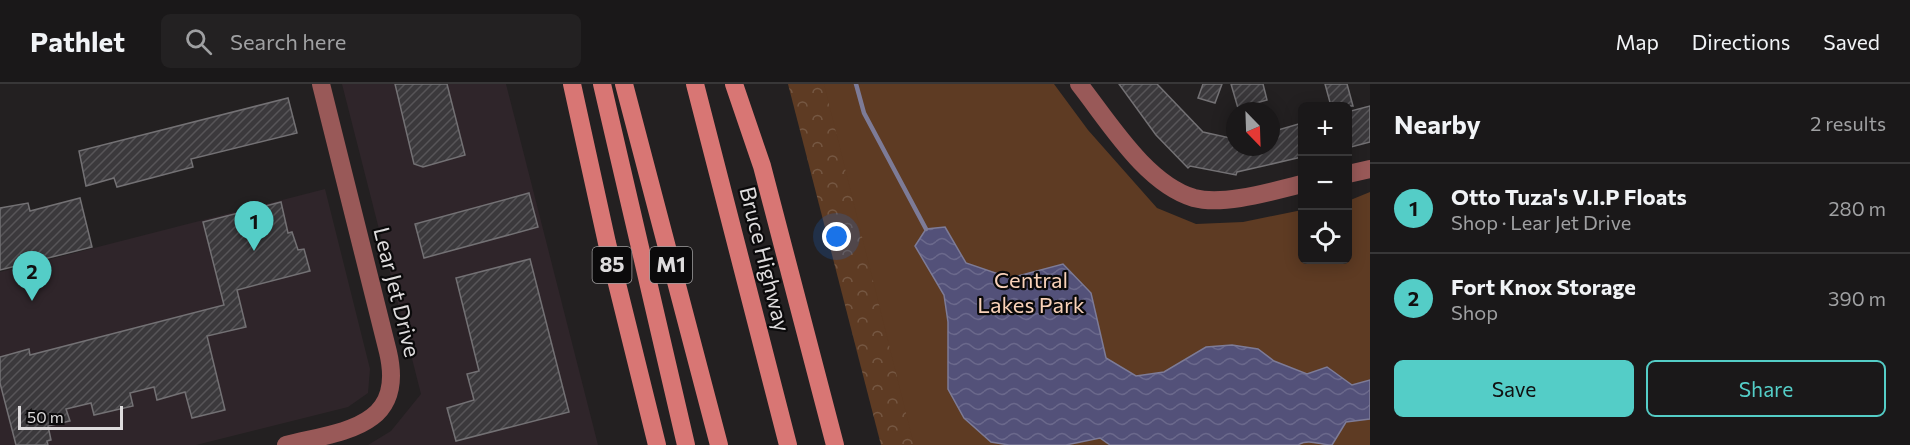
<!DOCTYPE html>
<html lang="en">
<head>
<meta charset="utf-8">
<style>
  :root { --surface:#1a1819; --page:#232122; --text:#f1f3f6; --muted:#9fa0a2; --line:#383738; --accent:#54cdc7 }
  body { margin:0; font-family:Commissioner,sans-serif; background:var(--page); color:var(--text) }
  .controls { position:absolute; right:18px; top:18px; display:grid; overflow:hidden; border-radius:9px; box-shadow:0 3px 15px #0003 }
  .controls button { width:54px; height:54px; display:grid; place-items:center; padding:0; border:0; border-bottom:2px solid var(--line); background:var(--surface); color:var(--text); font:30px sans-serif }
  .compass { position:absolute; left:1226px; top:18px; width:54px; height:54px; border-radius:50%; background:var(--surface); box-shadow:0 3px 15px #0003; rotate:157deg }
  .scale { position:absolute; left:18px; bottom:15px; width:105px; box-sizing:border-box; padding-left:6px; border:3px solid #dedcdd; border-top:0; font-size:16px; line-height:21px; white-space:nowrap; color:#dedcdd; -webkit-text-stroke:4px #0b0a0b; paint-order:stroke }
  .you { position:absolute; left:837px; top:153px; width:21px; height:21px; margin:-15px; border:4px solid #fff; border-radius:50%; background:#1a73e8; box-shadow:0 0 0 9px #1a73e833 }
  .badge { display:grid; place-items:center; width:39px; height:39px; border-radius:50%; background:var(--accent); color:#111; font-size:20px; font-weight:700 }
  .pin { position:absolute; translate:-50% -50px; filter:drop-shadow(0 2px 3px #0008) }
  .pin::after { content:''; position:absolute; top:32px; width:21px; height:18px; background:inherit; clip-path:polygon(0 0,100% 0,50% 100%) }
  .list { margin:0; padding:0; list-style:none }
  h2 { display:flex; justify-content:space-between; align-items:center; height:78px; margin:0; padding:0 24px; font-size:26px }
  h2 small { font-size:20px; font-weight:400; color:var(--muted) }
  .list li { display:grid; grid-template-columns:39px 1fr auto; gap:18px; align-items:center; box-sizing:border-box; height:90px; padding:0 24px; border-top:2px solid var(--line) }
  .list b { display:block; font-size:22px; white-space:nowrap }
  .list p { margin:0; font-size:20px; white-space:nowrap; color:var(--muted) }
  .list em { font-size:20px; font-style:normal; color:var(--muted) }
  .actions { display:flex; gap:12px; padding:18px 24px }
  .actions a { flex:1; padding:14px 0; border:2px solid var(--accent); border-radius:9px; text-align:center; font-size:21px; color:var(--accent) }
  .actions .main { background:var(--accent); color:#111 }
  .icon { flex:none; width:33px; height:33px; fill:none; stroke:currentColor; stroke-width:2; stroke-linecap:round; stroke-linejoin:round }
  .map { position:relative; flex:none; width:1370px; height:361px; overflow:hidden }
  header { display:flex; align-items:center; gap:36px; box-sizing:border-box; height:84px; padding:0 30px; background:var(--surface); border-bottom:2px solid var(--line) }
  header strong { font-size:28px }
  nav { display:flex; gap:33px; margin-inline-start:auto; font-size:21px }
  .search { width:420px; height:54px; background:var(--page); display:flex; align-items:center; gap:15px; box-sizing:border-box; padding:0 21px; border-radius:9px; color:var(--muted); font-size:22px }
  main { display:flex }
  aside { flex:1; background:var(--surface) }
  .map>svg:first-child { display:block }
  .built { fill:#2f252a }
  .forest { fill:url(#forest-crowns) }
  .park { fill:#5e3b23 }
  .water { fill:url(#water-waves); stroke:#7d7b97; stroke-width:1.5 }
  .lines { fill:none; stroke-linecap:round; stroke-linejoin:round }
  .stream { stroke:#7d7b97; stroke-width:4.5 }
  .building { fill:url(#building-hatch); stroke:#737174; stroke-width:1.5 }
  .secondary { stroke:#995958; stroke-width:18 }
  .highway { stroke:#d87674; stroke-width:18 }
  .labels { text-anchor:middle; stroke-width:4.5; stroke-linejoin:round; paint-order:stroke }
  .shield { fill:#0b0a0b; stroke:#9f9d9e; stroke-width:1.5 }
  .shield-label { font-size:21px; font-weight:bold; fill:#dedcdd }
  .street-label { font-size:22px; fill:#dedcdd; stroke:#0b0a0b }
  .park-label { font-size:22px; fill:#f9d1b8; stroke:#0b0a0b }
</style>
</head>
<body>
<header>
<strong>Pathlet</strong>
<div class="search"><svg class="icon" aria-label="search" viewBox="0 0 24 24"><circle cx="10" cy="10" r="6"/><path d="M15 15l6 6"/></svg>Search here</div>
<nav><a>Map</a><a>Directions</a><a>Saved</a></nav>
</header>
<main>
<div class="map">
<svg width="1370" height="361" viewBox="0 0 1370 361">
  <defs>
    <pattern id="forest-crowns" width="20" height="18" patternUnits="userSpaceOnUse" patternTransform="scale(1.5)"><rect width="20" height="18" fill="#5e3b23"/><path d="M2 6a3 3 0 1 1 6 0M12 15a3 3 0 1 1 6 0" fill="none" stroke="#755742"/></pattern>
    <pattern id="water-waves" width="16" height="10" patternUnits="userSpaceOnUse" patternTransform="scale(1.5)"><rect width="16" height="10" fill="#535179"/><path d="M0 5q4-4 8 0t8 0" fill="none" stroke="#6b698c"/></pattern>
    <pattern id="building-hatch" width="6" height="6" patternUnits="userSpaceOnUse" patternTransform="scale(1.5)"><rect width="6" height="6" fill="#3b393c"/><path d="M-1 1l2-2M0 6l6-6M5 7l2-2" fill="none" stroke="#575558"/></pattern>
  </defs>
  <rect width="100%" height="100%" fill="#232021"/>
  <path class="built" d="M342,0H506L598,361H368L391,347L421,310Z
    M325,105L370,285L368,309L348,323L196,361H0V188Z"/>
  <path class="forest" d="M788,0H837L918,361H881Z"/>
  <path class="park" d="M824,0H1054L1088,46L1157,124L1196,140L1243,138L1302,126V176H1348V117L1370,108V361H914Z"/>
  <path class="water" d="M945,143L966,179L1010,194L1063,180L1091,209L1106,274L1136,292L1164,288L1206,263L1232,261L1258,265L1274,277L1307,290L1327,283L1352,301L1370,296V335L1346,338L1332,361C1321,361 1308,354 1298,361H1110L1100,354L1066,361H1009L991,358L964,334L948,305V238L944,211L915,162L926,145Z"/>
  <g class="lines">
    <path class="stream" d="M856,0L864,29L926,145"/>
  </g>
  <path class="building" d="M395,0H447L465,71L423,83L414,80Z
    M1119,0H1157L1203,48L1235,55V63H1271V48L1302,39V73L1237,88L1236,91L1190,82L1188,84L1156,51Z
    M1203,0H1222L1215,19L1198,14Z
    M1231,0H1263L1267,16L1238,24Z
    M1325,0H1347L1353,22H1331Z
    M288,14L297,49L191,75L193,83L117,103L114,94L86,102L79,67Z
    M1370,22V58L1347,64V28Z
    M529,109L538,143L424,174L415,140Z
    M80,114L92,163L0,186V124L28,119L30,127Z
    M281,118L288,149L292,148L298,166L304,165L310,187L237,206L246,243L207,252L225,326L192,334L185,308L157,316L154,303L130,309L133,322L94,331L91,319L66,325L70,337L48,342L51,356L47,357L48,361H16L0,299V273L29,265L30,271L224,221L203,138Z
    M530,175L569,328L456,357L447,324L474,316L467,290L479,287L456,194Z"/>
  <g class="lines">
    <path class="secondary" d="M1079,0C1109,38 1146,100 1194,114C1224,122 1273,107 1302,100
      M1348,90L1370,85
      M286,361C341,347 406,345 388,268L321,0"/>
    <path class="highway" d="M572,0L607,159L657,361
      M602,0L686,361
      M624,0L719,361
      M695,0L788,361
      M734,0L762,82L835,361"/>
  </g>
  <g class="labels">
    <g class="shield">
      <rect x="592.5" y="163" width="39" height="36" rx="4.5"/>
      <rect x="650" y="163" width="42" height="36" rx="4.5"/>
    </g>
    <g class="shield-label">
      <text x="612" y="188">85</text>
      <text x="671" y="188">M1</text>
    </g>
    <g class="street-label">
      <text transform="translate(765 175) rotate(76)" y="8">Bruce Highway</text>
      <text transform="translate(397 208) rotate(76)" y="8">Lear Jet Drive</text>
    </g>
    <g class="park-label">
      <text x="1031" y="204">Central<tspan x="1031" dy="25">Lakes Park</tspan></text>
    </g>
  </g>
</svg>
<div class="controls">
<button>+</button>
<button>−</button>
<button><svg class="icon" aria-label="locate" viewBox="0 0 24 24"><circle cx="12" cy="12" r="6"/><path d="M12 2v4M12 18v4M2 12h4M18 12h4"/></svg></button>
</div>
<svg class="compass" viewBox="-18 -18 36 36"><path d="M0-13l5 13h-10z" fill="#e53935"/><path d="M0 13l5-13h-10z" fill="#9fa0a2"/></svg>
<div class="scale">50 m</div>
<div class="you"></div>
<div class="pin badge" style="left:254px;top:167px">1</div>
<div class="pin badge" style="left:32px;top:217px">2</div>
</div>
<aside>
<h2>Nearby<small>2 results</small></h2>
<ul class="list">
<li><span class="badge">1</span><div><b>Otto Tuza's V.I.P Floats</b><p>Shop · Lear Jet Drive</p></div><em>280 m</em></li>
<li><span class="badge">2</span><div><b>Fort Knox Storage</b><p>Shop</p></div><em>390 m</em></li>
</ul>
<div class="actions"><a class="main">Save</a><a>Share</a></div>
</aside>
</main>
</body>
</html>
